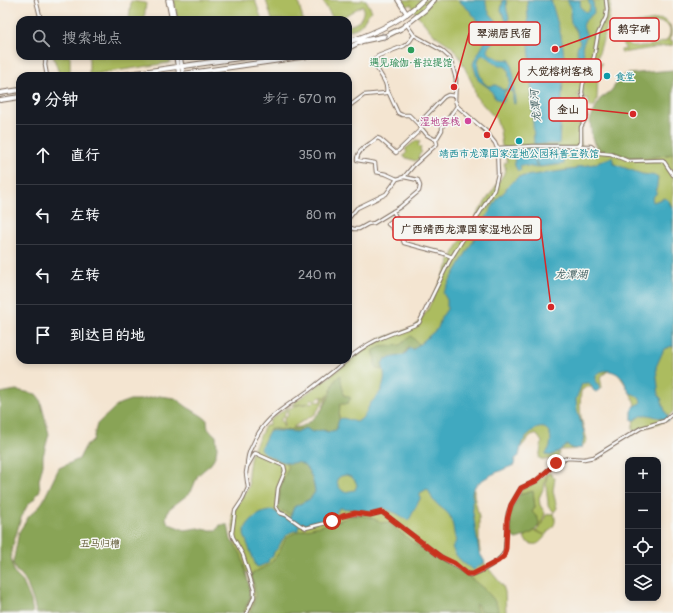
<!DOCTYPE html>
<html lang="zh">
<head>
<meta charset="utf-8">
<style>
  :root { --surface:#171b24; --page:#20242c; --text:#f1f3f6; --muted:#9ea1a6; --line:#363941 }
  body { margin:0; font-family:Pangolin,"LXGW WenKai TC",sans-serif; background:var(--page); color:var(--text) }
  .controls { position:absolute; right:12px; bottom:12px; display:grid; overflow:hidden; border-radius:8px; box-shadow:0 2px 6px #0003 }
  .controls button { width:36px; height:36px; display:grid; place-items:center; padding:0; border:0; border-bottom:1px solid var(--line); background:var(--surface); color:var(--text); font:20px sans-serif }
  .stop { position:absolute; width:12px; height:12px; margin:-9px; border:3px solid #c8321e; border-radius:50%; background:#fff }
  .stop.end { background:#c8321e; border-color:#fff; box-shadow:0 1px 4px #0008 }
  .list { margin:0; padding:0; list-style:none }
  h2 { display:flex; justify-content:space-between; align-items:center; height:52px; margin:0; padding:0 16px; font-size:17px }
  h2 small { font-size:13px; font-weight:400; color:var(--muted) }
  .list li { display:grid; grid-template-columns:26px 1fr auto; gap:12px; align-items:center; box-sizing:border-box; height:60px; padding:0 16px; border-top:1px solid var(--line) }
  .list b { display:block; font-size:15px; white-space:nowrap }
  .list em { font-size:13px; font-style:normal; color:var(--muted) }
  .icon { flex:none; width:22px; height:22px; fill:none; stroke:currentColor; stroke-width:2; stroke-linecap:round; stroke-linejoin:round }
  .map { position:relative; flex:none; width:673px; height:613px; overflow:hidden }
  .search { position:absolute; background:var(--surface); box-shadow:0 2px 6px #0003; left:16px; top:16px; width:336px; height:44px; display:flex; align-items:center; gap:10px; box-sizing:border-box; padding:0 14px; border-radius:12px; color:var(--muted); font-size:15px }
  .panel { position:absolute; background:var(--surface); box-shadow:0 2px 6px #0003; left:16px; top:72px; width:336px; height:292px; border-radius:12px }
  .map>svg:first-child { display:block }
  .green { fill:#acbc5f; stroke:#74733e; fill-rule:evenodd }
  .forest { fill:#89a456; stroke:#62673a }
  .water { fill:#40a9c0; stroke:#3e6a6f; fill-rule:evenodd }
  .lines { fill:none; stroke-linecap:round; stroke-linejoin:round }
  .minor-casing { stroke:#7c6b5d; stroke-width:4.5 }
  .tertiary-casing { stroke:#7c6b5d; stroke-width:5.5 }
  .secondary-casing { stroke:#7c6b5d; stroke-width:5.5 }
  .primary-casing { stroke:#7c6b5d; stroke-width:6 }
  .minor { stroke:#fff; stroke-width:2.5 }
  .tertiary { stroke:#fff; stroke-width:3.5 }
  .secondary { stroke:#fff; stroke-width:3.5 }
  .primary { stroke:#fff; stroke-width:4 }
  .oneway { stroke:#a79f9a }
  .route { stroke:#c8321e; stroke-width:5 }
  .leisure-dot { fill:#2e9e5b; stroke:#f6f6f2; stroke-width:1.5 }
  .culture-dot { fill:#0f9aa8; stroke:#f6f6f2; stroke-width:1.5 }
  .hotel-dot { fill:#d1479c; stroke:#f6f6f2; stroke-width:1.5 }
  .labels { text-anchor:middle; stroke-width:3; stroke-linejoin:round; paint-order:stroke }
  .leisure-label { font-size:10px; fill:#27864d; stroke:#f6f6f2 }
  .culture-label { font-size:10px; fill:#0d838f; stroke:#f6f6f2; text-anchor:start }
  .hotel-label { font-size:10px; fill:#b23c85; stroke:#f6f6f2; text-anchor:end }
  .park-label { font-size:10px; fill:#5d5632; stroke:#f6f6f2 }
  .water-label { font-size:11px; font-style:italic; fill:#3d5d5f; stroke:#f6f6f2 }
  .leader { fill:none; stroke:#d62828; stroke-width:1.5 }
  .callout-dot { fill:#d62828; stroke:#f6f6f2; stroke-width:1.5 }
  .callout { fill:#f6f6f2; stroke:#d62828; stroke-width:1.5 }
  .callout-label { font-size:11px; text-anchor:middle; font-weight:bold; fill:#3b2a1e }
</style>
</head>
<body>
<div class="map">
<svg width="673" height="613" viewBox="0 0 673 613">
  <rect width="100%" height="100%" fill="#f6f6f2"/>
  <filter id="ink" filterUnits="userSpaceOnUse"><feTurbulence type="fractalNoise" baseFrequency=".025" numOctaves="2"/><feDisplacementMap in="SourceGraphic" scale="8" xChannelSelector="R" yChannelSelector="G"/><feConvolveMatrix kernelMatrix="1 2 1 2 8 2 1 2 1" color-interpolation-filters="sRGB"/></filter>
  <filter id="wash" filterUnits="userSpaceOnUse"><feTurbulence type="fractalNoise" baseFrequency=".012" numOctaves="4" result="noise"/><feDisplacementMap in="SourceGraphic" scale="16" xChannelSelector="R" yChannelSelector="G"/><feGaussianBlur stdDeviation="0.9" result="paint"/><feColorMatrix in="noise" values="0 0 0 0 0 0 0 0 0 0 0 0 0 0 0 0 0 1.4 0 .05"/><feComposite in="paint" operator="in"/></filter>
  <g filter="url(#wash)">
    <rect width="100%" height="100%" fill="#f4e5d1"/>
    <path class="green" d="M174,0H255L262,20H177Z
      M266,0H298L303,20H272Z
      M322,0L361,1V0H366L372,11C362,17 366,28 348,30V26C359,24 365,16 363,5L338,20H334Z
      M400,0H611C610,25 599,48 594,72L598,62L602,63L598,72L597,100L594,107H590L588,98L585,99L582,94H577L583,102L576,101L574,122L576,125L581,124L579,130L582,150L600,151L594,144L592,138L600,149L630,157H653L673,154V412L663,422L634,431L632,430C634,421 635,413 635,405C634,397 620,375 614,369L608,371L600,377L602,388L597,390L593,387H586L581,391L580,405L581,418L587,440C580,452 574,449 561,450L559,452L558,458L544,460L539,458L542,442L538,436L535,434L531,435L521,447L519,453L514,458L478,477L474,488V495L479,517V544L481,558L488,568L503,586L505,592L506,613H244L250,599L253,588L249,574L239,564L234,538L232,514L249,486L248,473L251,454L265,426L269,425L270,420L289,406H290L285,412L284,417L281,418V422H283V427H284V418L288,415L287,411C298,401 304,407 316,401L319,402L322,401V397L326,398L315,414L293,427C297,427 303,428 306,426C316,422 326,404 328,394L326,397H320L315,401L313,399H311L310,403L291,405L333,374L363,349L380,339L415,327L427,311L453,254L468,228L503,175L506,171L505,168H507L505,167L504,163L507,162L505,150L506,149L502,146L500,130L496,119L476,97L473,85L459,56L451,46L433,34L415,12L411,4L406,7Z
      M131,1L146,3L144,20H129Z
      M661,19C672,22 673,32 669,41H673V45L621,53V50L626,49C619,41 620,33 626,25ZM660,22C671,24 673,33 666,41C656,45 634,50 626,43L624,34L630,27Z
      M53,56H70V76H60Z
      M89,56H171L170,62L168,63L89,75Z
      M417,140L420,142L418,145L421,148L420,150L422,152L418,156L420,158L415,161L404,157V155L407,152L405,149Z
      M549,472L555,478L553,491L557,508L554,512L548,506C548,494 543,482 549,472Z
      M547,473L544,487L539,498L540,505L545,513L541,524L538,528L539,522L535,515L532,512L535,507L533,493L531,492L519,495L522,489L534,484Z
      M554,513C558,527 551,526 546,535C540,543 536,548 526,541L524,537L535,531L545,535L536,531L542,525L546,515Z"/>
    <path class="forest" d="M673,70V154L653,157H630L600,149L592,138L590,120L600,99L611,91L621,77L627,74Z
      M411,336L419,344L414,349L408,348L404,355L396,357L383,366L384,370L377,369C373,362 376,357 373,351L380,347L400,345Z
      M340,375L344,395L351,398L347,404H340L339,420L336,430L328,432L325,430L312,433L308,429L304,428L297,432L278,431H269L270,428H271C279,429 286,431 293,429C308,427 324,410 329,397C332,388 333,381 340,375Z
      M16,390L36,394L40,399L49,434L43,456V464L39,480L40,490L34,499L27,506L21,518L13,545L11,557L14,573L23,582L31,601L33,613H0V393Z
      M159,396L175,398L187,407L202,416L207,420C208,433 208,428 216,436L217,447L216,454L211,464L198,475L191,492L169,509L167,514L166,519L169,524L185,530L198,528L207,530H217L220,525H228L231,540L241,554L249,584L250,597L243,613H36L34,603L27,584L21,574L16,571L13,563L19,532L29,516L38,508L43,501L59,468L79,459L86,445L93,440L97,424L119,404L130,400H140Z
      M285,462C290,464 293,462 298,462C309,464 314,483 315,492L310,499L294,507L291,515L280,510L278,508L281,484L288,468Z
      M533,491L535,507L532,512C549,526 531,535 516,539L511,536V530H509L511,524H507L509,513L519,495Z
      M356,515L370,517L382,523L385,522L388,523C400,531 410,542 423,549C426,551 429,551 432,552C435,554 438,557 441,559C456,568 500,594 498,612L480,611L477,604L475,605L478,613H250C257,600 256,589 251,575C256,570 262,569 268,565C277,558 281,548 286,538C298,529 314,528 328,524C338,522 346,517 356,515Z"/>
    <path class="water" d="M458,0H486C485,9 491,15 496,20L495,30L496,34L502,32L503,28L505,26L506,20L501,10L503,0H506L507,11L509,17L508,23V33C503,40 491,39 487,50L490,54L499,59L510,60L514,77L513,86L515,95V104L513,103V95L512,91H505L504,95V101L502,102L495,98L490,89L478,80L473,64C476,53 492,38 487,27L477,21L471,12ZM482,55C489,56 491,61 496,64C501,66 502,64 508,69L510,83L507,89L503,90L496,85L488,86L484,83C479,75 474,61 482,55Z
      M527,0H551C557,22 565,43 564,66L559,144H534Z
      M567,0H580L581,8L586,12L589,11L590,6L588,0H593L594,13C586,20 579,23 587,35L582,47L584,53L582,57L579,56L577,54V48L580,42L578,38L577,32L571,23L570,16L571,7Z
      M532,147H559L564,155V164L539,167L535,160Z
      M514,148H531L537,168L521,165L520,166L521,170L518,171L515,166L514,156H515L513,149Z
      M612,157L614,164L642,174L657,176L658,177L656,194L652,198L653,202L665,198L669,201L673,210V347L672,346L664,349L656,367L659,396L661,398L665,411L670,420L666,421C662,417 658,418 653,416C644,414 642,414 635,420H632V409L635,406L641,403C641,397 634,394 630,393C627,389 625,382 622,378C615,370 603,368 596,375V383H598L600,389L596,392L593,390L591,385L589,383H586L582,384L576,399L577,410L584,432L583,442L581,448L573,449L567,445L556,453L550,456L545,454C555,445 552,422 536,429C529,431 527,438 522,442L519,456L515,459L514,465C503,470 473,480 472,493C472,496 473,498 473,500L472,502V506L479,552L485,562L474,570C465,565 455,557 452,547C458,541 455,540 454,533C451,509 447,515 433,500C431,497 430,492 427,489L420,493V499L409,520H407L398,514L384,508L372,511L340,508L338,509L337,513C325,519 314,525 301,524L299,525L298,530C294,531 289,532 286,536C280,541 280,548 274,552L273,556L269,559L268,563L258,567L256,566L244,535C243,526 254,516 262,513C266,511 268,512 272,510L288,518L290,517L294,507L310,499L315,492C314,483 310,467 300,463C296,461 292,464 288,463C280,462 265,455 260,449L269,431H278L297,432L306,428L312,432L322,430L328,432L336,430C338,427 337,424 339,420C342,415 352,422 357,422C365,417 366,412 370,404C372,401 376,398 378,395C385,387 386,373 382,364L385,359L404,355L410,348L411,349H414L438,328L441,318L447,309V300L443,293L476,236L479,229L483,223L485,219L498,198L506,190V188L518,177L576,169L577,167L594,164ZM346,475C352,477 355,479 357,485L355,490L344,492C339,488 337,485 337,479L341,476Z"/>
  </g>
  <g filter="url(#ink)">
    <g class="lines">
      <g class="minor-casing">
        <path id="minor" d="M36,0L41,20
          M407,25L414,35L441,50L450,58L456,79L455,100L457,106L487,132L491,138L495,143L497,148L533,146H577L581,143V127L587,116L582,92L583,84L594,57L598,34L606,17L607,9L606,0
          M46,56L45,65L47,76
          M388,91L398,113L402,115H409L418,124L444,97L448,95L455,96
          M348,107L364,95L386,93C390,81 373,70 375,59L378,56L404,46L410,41L414,35
          M418,124L427,135L436,140
          M421,129L396,153L380,139L377,138C370,145 357,149 357,160L375,163L376,172L386,174L397,179L404,177L414,165L437,144L436,140L442,130V127L457,106
          M579,146H591L600,153L611,154L628,161L663,160L673,175
          M393,211L396,217L388,224L401,235L404,243L442,253L452,257
          M348,219L357,208L386,194L397,179
          M348,227L354,229H359L368,224L374,223L400,207L419,191L420,186L418,180L404,177
          M348,359C370,340 388,335 415,325L419,323L450,260L494,190L498,174L497,148
          M347,360C334,371 321,381 308,391C283,409 264,417 252,446C248,453 247,459 247,467L255,453L284,466L285,471L278,488L276,507L280,513L286,515L300,525L306,528L330,522L343,516L353,514L370,515L382,512L438,555L470,575C480,573 503,560 505,550L508,513L511,505L521,488L536,481L558,461L568,458L584,459L594,457L641,428L664,421L673,413
          M247,613L254,597V590L243,555L233,537L232,533L235,511L243,499L248,488L246,473L247,467"/>
      </g>
      <g class="tertiary-casing">
        <path id="tertiary" d="M398,0L407,14"/>
      </g>
      <g class="secondary-casing">
        <path id="secondary" d="M168,0L172,20
          M171,0L175,20
          M176,56L179,75
          M180,56L183,74"/>
      </g>
      <g class="primary-casing">
        <path id="primary" d="M348,42C376,33 402,21 423,0
          M348,48L362,41L386,36L402,28L425,10L434,0
          M115,76L253,56
          M169,76L308,56
          M0,93L20,90
          M0,100L20,97"/>
      </g>
      <use href="#minor" class="minor"/>
      <use href="#tertiary" class="tertiary"/>
      <use href="#secondary" class="secondary"/>
      <use href="#primary" class="primary"/>
    </g>
    <defs><path id="oneway-chevron" d="M-2-3.5L2.5 0L-2 3.5" fill="none" stroke-width="1.6" stroke-linecap="round" stroke-linejoin="round"/></defs>
    <use class="oneway" href="#oneway-chevron" transform="translate(385 36) rotate(-18)"/>
  </g>
  <g class="lines" filter="url(#ink)">
    <path class="route" d="M332,521L343,516L355,513L370,515L382,512L441,557L454,563L467,574H473L498,561L504,556L506,548L507,520L511,505L521,488L536,481L556,463"/>
  </g>
  <circle class="leisure-dot" cx="411" cy="50" r="4"/>
  <g class="culture-dot">
    <circle cx="607" cy="76" r="4"/>
    <circle cx="519" cy="141" r="4"/>
  </g>
  <circle class="hotel-dot" cx="468" cy="121" r="4"/>
  <g class="labels">
    <g class="leisure-label">
      <text x="411" y="66">遇见瑜伽·普拉提馆</text>
    </g>
    <g class="culture-label">
      <text x="615" y="80">食堂</text>
      <text x="519" y="157" text-anchor="middle">靖西市龙潭国家湿地公园科普宣教馆</text>
    </g>
    <g class="hotel-label">
      <text x="460" y="125">湿地客栈</text>
    </g>
    <g class="park-label">
      <text x="100" y="547">五马归槽</text>
    </g>
    <g class="water-label">
      <text transform="translate(535 106) rotate(-95)" y="4">龙潭河</text>
      <text x="571" y="278">龙潭湖</text>
    </g>
  </g>
  <path class="leader" d="M555 49L610 29M454 87L469 33M487 135L519 71M633 114L587 109M551 307L541 229"/>
  <g class="callout-dot">
    <circle cx="555" cy="49" r="4"/>
    <circle cx="454" cy="87" r="4"/>
    <circle cx="487" cy="135" r="4"/>
    <circle cx="633" cy="114" r="4"/>
    <circle cx="551" cy="307" r="4"/>
  </g>
  <g class="callout">
    <rect x="610" y="18" width="49" height="23" rx="4"/>
    <rect x="469" y="22" width="71" height="23" rx="4"/>
    <rect x="519" y="59" width="82" height="23" rx="4"/>
    <rect x="549" y="98" width="38" height="23" rx="4"/>
    <rect x="393" y="217" width="148" height="23" rx="4"/>
  </g>
  <g class="callout-label">
    <text x="634" y="33">鹅字碑</text>
    <text x="504" y="37">翠湖居民宿</text>
    <text x="560" y="75">大觉榕树客栈</text>
    <text x="568" y="113">金山</text>
    <text x="467" y="233">广西靖西龙潭国家湿地公园</text>
  </g>
</svg>
<div class="controls">
<button>+</button>
<button>−</button>
<button><svg class="icon" aria-label="locate" viewBox="0 0 24 24"><circle cx="12" cy="12" r="6"/><path d="M12 2v4M12 18v4M2 12h4M18 12h4"/></svg></button>
<button><svg class="icon" aria-label="layers" viewBox="0 0 24 24"><path d="M12 4l9 5-9 5-9-5zM3 14l9 5 9-5"/></svg></button>
</div>
<div class="stop" style="left:332px;top:521px"></div>
<div class="stop end" style="left:556px;top:463px"></div>
<div class="search"><svg class="icon" aria-label="search" viewBox="0 0 24 24"><circle cx="10" cy="10" r="6"/><path d="M15 15l6 6"/></svg>搜索地点</div>
<section class="panel">
<h2>9 分钟<small>步行 · 670 m</small></h2>
<ul class="list">
<li><svg class="icon" aria-label="ahead" viewBox="0 0 24 24"><path d="M12 20V5M6 11l6-6 6 6"/></svg><div><b>直行</b></div><em>350 m</em></li>
<li><svg class="icon" aria-label="left" viewBox="0 0 24 24"><path d="M17 20v-9H6M10 6l-5 5 5 5"/></svg><div><b>左转</b></div><em>80 m</em></li>
<li><svg class="icon" aria-label="left" viewBox="0 0 24 24"><path d="M17 20v-9H6M10 6l-5 5 5 5"/></svg><div><b>左转</b></div><em>240 m</em></li>
<li><svg class="icon" aria-label="arrive" viewBox="0 0 24 24"><path d="M6 21V4h12l-3 4 3 4H6"/></svg><div><b>到达目的地</b></div></li>
</ul>
</section>
</div>
</body>
</html>
